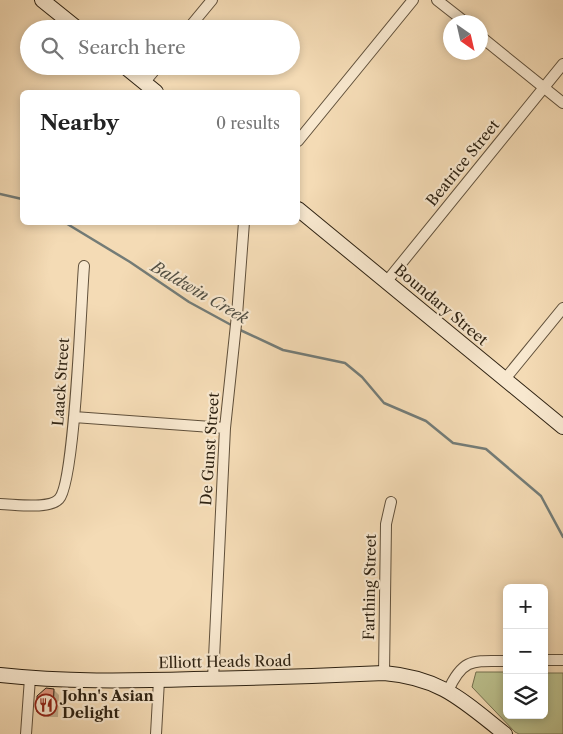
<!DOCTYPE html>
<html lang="en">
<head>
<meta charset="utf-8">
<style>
  :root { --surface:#fff; --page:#f2f2f2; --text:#222; --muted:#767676; --line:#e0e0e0 }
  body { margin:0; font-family:"Libre Caslon Text",serif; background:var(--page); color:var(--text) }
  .controls { position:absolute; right:15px; bottom:15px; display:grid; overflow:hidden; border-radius:8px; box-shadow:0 2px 8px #0003 }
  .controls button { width:45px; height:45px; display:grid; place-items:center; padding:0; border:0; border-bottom:1px solid var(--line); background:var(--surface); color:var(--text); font:25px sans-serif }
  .compass { position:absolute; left:443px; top:15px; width:45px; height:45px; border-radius:50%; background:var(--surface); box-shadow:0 2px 8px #0003; rotate:146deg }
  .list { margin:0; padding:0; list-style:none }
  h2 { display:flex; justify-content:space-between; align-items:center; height:65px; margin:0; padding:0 20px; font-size:21px }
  h2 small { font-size:16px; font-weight:400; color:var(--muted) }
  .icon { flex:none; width:28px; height:28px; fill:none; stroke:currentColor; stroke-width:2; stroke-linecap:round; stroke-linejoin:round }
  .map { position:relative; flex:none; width:563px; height:734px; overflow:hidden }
  .search { position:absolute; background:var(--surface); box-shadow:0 2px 8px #0003; left:20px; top:20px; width:280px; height:55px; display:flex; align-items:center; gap:12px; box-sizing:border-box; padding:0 18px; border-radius:28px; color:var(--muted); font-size:19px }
  .panel { position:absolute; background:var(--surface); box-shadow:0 2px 8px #0003; left:20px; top:90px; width:280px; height:135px; border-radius:8px }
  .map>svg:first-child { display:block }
  .green { fill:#bbc08d; stroke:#747150 }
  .shadow { fill:#0003 }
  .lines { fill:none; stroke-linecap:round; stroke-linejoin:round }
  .stream { stroke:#747c77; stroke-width:2.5 }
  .building { fill:#df977e; stroke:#2e2212 }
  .street-casing { stroke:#60503b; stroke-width:12 }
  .secondary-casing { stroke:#2e2212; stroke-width:16 }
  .street { stroke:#f8e8cf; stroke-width:10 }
  .secondary { stroke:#f8e8cf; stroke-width:14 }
  .labels { text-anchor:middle; stroke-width:4.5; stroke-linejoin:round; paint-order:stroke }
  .street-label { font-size:15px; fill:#2e2212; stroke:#f8e8cf }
  .poi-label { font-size:15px; font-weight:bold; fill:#2e2212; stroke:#f8e8cf; text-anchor:start }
  .water-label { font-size:16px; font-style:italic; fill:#514f44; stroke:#f8e8cf }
</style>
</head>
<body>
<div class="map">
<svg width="563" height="734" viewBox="0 0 563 734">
  <rect width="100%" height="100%" fill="#f4dbb5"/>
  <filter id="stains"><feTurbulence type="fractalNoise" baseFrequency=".004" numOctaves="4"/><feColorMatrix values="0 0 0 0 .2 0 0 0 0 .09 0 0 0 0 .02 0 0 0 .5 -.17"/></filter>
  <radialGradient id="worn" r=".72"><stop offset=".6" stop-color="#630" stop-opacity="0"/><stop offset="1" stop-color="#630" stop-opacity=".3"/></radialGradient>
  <path class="green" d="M476,672H507V715H544V673H563V734H519L515,732L472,687Z"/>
  <path class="shadow" d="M54,690L59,695L58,717H44L39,711Z"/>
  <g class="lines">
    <path class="stream" d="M0,194L22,199
      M64,222L130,262L189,302L233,326
      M238,329L283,350L345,363L362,377L384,403L426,421L453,443L486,449L541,496L563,537"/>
  </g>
  <path class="building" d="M46,688L54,689L53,712H37V696Z"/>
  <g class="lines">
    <g class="street-casing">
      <path id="street" d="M437,0L465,22
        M188,29L212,0
        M480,36L563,103
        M144,83L158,66
        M298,141L413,0
        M387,281L563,64
        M505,379L563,308
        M74,417L225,428
        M0,504C14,504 49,510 59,499C75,483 81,300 84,266
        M544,660H563
        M384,673L386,524L391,502
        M213,679L225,428L237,315L244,222
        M448,691C463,657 474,661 507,661
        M26,734L30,678
        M156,734L159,680"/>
    </g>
    <g class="secondary-casing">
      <path id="secondary" d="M42,0L78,29
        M124,66L156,92
        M298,209L563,427
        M0,675C64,682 129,681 194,679C257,678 320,676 384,673C441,678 462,700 505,734"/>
    </g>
    <use href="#street" class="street"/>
    <use href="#secondary" class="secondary"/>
  </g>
  <defs>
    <g id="restaurant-ring" transform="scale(1.125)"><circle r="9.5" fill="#f8e8cf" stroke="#8f2418" stroke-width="1.5"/><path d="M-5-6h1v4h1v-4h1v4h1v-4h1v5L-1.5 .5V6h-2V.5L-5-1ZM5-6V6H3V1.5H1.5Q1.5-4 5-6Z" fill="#8f2418"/></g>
  </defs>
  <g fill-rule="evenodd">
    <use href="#restaurant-ring" x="46" y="705"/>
  </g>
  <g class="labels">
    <g class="street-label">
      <text transform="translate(463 163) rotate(-51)" y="5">Beatrice Street</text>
      <text transform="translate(441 305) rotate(40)" y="5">Boundary Street</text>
      <text transform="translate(61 382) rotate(-86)" y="5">Laack Street</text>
      <text transform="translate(210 449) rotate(-86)" y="5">De Gunst Street</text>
      <text transform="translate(370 587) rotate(-89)" y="5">Farthing Street</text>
      <text transform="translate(225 662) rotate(-1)" y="5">Elliott Heads Road</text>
    </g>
    <g class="poi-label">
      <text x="62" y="701">John's Asian<tspan x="62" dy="17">Delight</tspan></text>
    </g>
    <g class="water-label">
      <text transform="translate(200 292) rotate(30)" y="6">Baldwin Creek</text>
    </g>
  </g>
  <rect width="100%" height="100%" filter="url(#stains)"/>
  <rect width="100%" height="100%" fill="url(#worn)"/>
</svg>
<div class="controls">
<button>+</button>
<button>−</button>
<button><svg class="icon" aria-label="layers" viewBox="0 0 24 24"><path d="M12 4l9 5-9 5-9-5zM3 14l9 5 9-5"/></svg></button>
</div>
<svg class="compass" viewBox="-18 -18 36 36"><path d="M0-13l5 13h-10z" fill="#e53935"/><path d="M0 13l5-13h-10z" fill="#767676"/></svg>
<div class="search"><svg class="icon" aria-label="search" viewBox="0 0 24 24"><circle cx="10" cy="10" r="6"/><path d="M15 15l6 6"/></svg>Search here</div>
<section class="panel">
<h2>Nearby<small>0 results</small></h2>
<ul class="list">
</ul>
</section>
</div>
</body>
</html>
